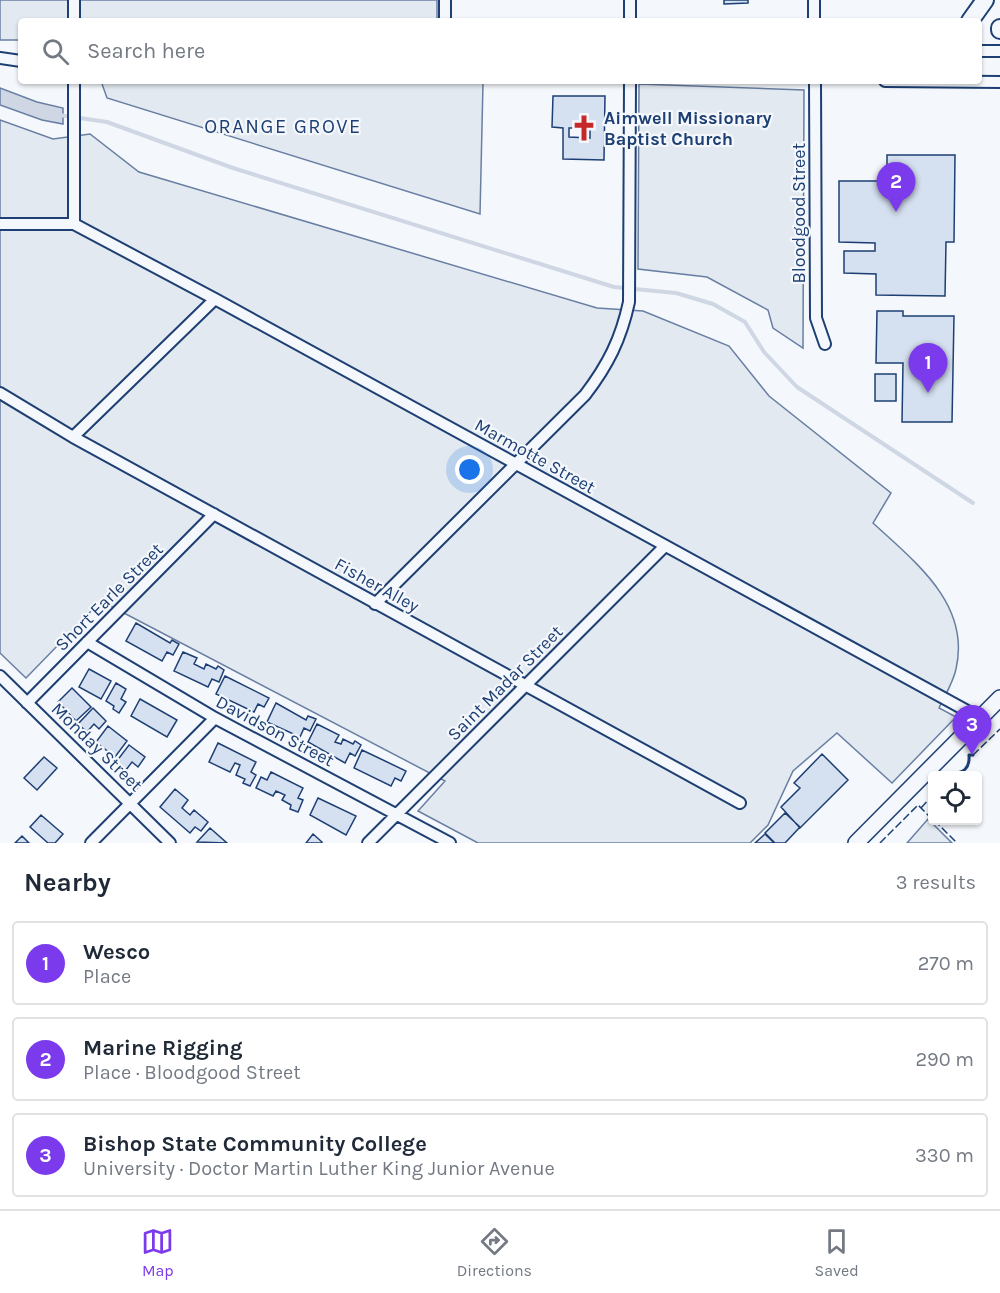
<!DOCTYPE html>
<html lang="en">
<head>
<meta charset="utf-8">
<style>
  :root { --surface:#fff; --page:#f6f6f7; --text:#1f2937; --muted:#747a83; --line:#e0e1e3; --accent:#7c3aed }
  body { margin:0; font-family:Karla,sans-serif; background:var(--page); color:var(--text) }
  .controls { position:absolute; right:18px; bottom:18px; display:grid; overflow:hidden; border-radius:6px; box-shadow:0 2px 4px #0004 }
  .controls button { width:54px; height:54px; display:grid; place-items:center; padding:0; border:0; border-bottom:2px solid var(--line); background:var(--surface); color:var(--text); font:30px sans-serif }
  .you { position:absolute; left:470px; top:470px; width:21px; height:21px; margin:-15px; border:4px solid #fff; border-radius:50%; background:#1a73e8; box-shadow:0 0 0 9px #1a73e833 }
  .badge { display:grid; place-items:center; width:39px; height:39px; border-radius:50%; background:var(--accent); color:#fff; font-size:20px; font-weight:700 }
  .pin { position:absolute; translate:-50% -50px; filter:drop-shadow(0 2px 3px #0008) }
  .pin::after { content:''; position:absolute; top:32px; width:21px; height:18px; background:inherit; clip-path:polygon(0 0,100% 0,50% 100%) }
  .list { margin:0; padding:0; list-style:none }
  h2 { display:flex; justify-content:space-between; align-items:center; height:78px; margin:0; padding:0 24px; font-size:26px }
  h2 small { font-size:20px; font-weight:400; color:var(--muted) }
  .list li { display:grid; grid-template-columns:39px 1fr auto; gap:18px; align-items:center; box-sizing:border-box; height:84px; margin:0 12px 12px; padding:0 12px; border:2px solid var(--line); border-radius:6px }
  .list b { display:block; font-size:22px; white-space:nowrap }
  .list p { margin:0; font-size:20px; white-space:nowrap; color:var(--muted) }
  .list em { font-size:20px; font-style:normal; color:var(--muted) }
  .icon { flex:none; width:33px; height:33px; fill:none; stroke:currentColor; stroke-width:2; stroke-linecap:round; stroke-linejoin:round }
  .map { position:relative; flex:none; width:1000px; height:843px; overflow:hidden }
  .search { position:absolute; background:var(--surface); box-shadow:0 2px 4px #0004; left:18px; right:18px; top:18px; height:66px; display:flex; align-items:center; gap:15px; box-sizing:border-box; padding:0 21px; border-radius:6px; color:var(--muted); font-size:22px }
  .sheet { height:366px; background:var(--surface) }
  nav { display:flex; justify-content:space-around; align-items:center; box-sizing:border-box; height:84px; border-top:2px solid var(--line); background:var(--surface); font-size:16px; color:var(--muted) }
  nav a { display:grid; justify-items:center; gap:3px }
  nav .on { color:var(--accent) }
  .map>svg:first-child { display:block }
  .green { fill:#e3e9f0; stroke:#687fa3; stroke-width:1.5 }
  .water { fill:#cfd7e4; stroke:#687fa3; stroke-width:1.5 }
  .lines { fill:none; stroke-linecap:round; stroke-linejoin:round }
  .stream { stroke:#cfd7e4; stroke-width:4 }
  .building { fill:#d5e0f0; stroke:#1d3f73; stroke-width:1.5; fill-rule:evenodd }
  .minor-casing { stroke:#1d3f73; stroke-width:14 }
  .secondary-casing { stroke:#1d3f73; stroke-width:18 }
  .primary-casing { stroke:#1d3f73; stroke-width:20 }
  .minor { stroke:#f4f7fb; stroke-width:10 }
  .secondary { stroke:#f4f7fb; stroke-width:15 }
  .primary { stroke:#f4f7fb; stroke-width:16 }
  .fence { stroke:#1d3f73; stroke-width:1.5; stroke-dasharray:8 3; stroke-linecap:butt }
  .wall { stroke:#1d3f73; stroke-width:3 }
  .labels { text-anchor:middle; stroke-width:4.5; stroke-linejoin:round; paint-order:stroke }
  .poi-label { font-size:18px; font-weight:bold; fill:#1d3f73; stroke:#f4f7fb; text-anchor:start }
  .street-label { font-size:18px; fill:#1d3f73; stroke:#f4f7fb }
  .neighbourhood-label { font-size:20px; letter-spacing:1.5px; fill:#1d3f73; stroke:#f4f7fb }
</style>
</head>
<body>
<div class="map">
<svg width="1000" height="843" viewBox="0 0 1000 843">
  <rect width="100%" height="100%" fill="#f4f7fb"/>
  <path class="green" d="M0,0H437V21H21V40H0Z
    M101,81H436L437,83H483L480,214L107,98Z
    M639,84L804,90L803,348L773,328L768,310L707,277L638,269Z
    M0,120L53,139L90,134L139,172L597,308L643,311L729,346L769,396L891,493L873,523C915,562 971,604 956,669C953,683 945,695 939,708L956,717L892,783L837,733L793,771L768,825L750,843H478L418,811L445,781L101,601L26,678L0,653Z
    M928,819L952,843H907Z"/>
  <path class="water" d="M0,88L37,102L63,108V124L42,120L0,105Z"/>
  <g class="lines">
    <path class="stream" d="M59,115L107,122L233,168L614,287L676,293L713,304L745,322L764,352L797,387L973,503"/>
  </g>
  <path class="building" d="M724,0H748V3L724,4Z
    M553,96H605L604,160L563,159V128L552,127ZM569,128H590V138L569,137Z
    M887,155H955L954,242H946L945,296L876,295V274L844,273V251H875V243L839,242V181H887Z
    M877,311H903V316H954L952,422H902L903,363H876Z
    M875,374H896V401H875Z
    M136,623L170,643L172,640L179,644L173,655L167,652L162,661L126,641Z
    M183,652L197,658L194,664L204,669L206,664L216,669L218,666L224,670L219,682L212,679L208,687L174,671Z
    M89,669L111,681L101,699L79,687Z
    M225,676L269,698L264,707L258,704L254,712L216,694Z
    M116,683L126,689L121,699L126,702L119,713L113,709L114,706L106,701Z
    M72,688L91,707L76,721L58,702Z
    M140,699L177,720L167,737L131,716Z
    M276,703L306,720L308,716L316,719L310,731L304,728L300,737L267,722Z
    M93,708L106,721L99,729L94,724L87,732L78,724Z
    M317,724L339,735L335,742L341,744L343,739L353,744L355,741L361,745L355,756L350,753L345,763L308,742Z
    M108,726L127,741L115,757L96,742Z
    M218,743L256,762L251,772L256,775L250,786L243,783L245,779L236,775L240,765L235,763L230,772L209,762Z
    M129,745L145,757L138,767L132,762L126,770L116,762Z
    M362,750L406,771L401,781L395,778L391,786L354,768Z
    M822,754L848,780L800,828L781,807L800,788L794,783Z
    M44,757L57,768L37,790L24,778Z
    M271,772L303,788L298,798L303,800L298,812L290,809L291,805L282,800L285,795L276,791L273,796L256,788L261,777L267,780Z
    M175,789L188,800L182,808L190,815L194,810L208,822L201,831L195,827L190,833L160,807Z
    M318,798L356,816L346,835L310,815Z
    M785,813L800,827L785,843H775L765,833Z
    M41,815L63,834L55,843H48L30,827Z
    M210,828L227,843L197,842Z
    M313,834L322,842V843H306Z
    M765,834L773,842L775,843H755Z
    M22,836L29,843H15Z"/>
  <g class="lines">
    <g class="minor-casing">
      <path id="minor" d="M814,0V21
        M74,21V0
        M445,21V0
        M630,21V0
        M979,51H1000
        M0,58L21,61
        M815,81L816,318L825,344
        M885,81L1000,82
        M0,224H74L215,299L980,718
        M74,224V81
        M0,393L73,437L740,803
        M73,437L215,299
        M375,604L585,395C608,365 621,339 629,302L630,81
        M87,642L215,718L450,843
        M0,676L170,843
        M27,703L214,514
        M91,843L215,718
        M368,843L665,546"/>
    </g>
    <g class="secondary-casing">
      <path id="secondary" d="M856,843L1000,698"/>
    </g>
    <g class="primary-casing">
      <path id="primary" d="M970,21L985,0
        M1000,28V30"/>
    </g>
    <use href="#minor" class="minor"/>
    <use href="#secondary" class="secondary"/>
    <use href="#primary" class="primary"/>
    <path class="fence" d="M973,755L1000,729
      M921,808L932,796
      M934,820L957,843
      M880,843L918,805L932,819"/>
    <path class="wall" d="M950,776V773C964,774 970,768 969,755H973"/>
  </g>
  <defs>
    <g id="church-bare" transform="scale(2.07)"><path d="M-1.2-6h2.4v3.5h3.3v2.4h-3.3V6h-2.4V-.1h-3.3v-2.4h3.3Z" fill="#c62828" stroke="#f4f7fb" stroke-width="2.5" paint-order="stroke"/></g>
  </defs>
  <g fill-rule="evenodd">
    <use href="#church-bare" x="584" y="128"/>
  </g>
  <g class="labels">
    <g class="poi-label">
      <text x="604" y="124">Aimwell Missionary<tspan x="604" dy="21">Baptist Church</tspan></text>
    </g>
    <g class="street-label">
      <text transform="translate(799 213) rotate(-90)" y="6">Bloodgood Street</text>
      <text transform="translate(535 456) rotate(29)" y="6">Marmotte Street</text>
      <text transform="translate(377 585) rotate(29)" y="6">Fisher Alley</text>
      <text transform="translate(109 597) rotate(-45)" y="6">Short Earle Street</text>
      <text transform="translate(505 683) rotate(-45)" y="6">Saint Madar Street</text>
      <text transform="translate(275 731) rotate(28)" y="6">Davidson Street</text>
      <text transform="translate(97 747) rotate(44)" y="6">Monday Street</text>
    </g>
    <g class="neighbourhood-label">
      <text x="283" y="133">ORANGE GROVE</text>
    </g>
  </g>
</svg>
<div class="controls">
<button><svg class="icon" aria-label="locate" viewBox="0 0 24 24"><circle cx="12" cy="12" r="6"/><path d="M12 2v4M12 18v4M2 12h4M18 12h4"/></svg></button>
</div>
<div class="you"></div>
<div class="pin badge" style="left:928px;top:393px">1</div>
<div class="pin badge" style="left:896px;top:212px">2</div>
<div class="pin badge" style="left:972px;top:755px">3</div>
<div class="search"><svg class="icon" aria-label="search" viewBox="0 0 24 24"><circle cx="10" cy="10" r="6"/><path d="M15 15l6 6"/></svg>Search here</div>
</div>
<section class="sheet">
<h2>Nearby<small>3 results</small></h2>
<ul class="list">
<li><span class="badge">1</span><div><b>Wesco</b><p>Place</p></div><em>270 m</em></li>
<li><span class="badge">2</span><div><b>Marine Rigging</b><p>Place · Bloodgood Street</p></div><em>290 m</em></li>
<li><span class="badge">3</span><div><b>Bishop State Community College</b><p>University · Doctor Martin Luther King Junior Avenue</p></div><em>330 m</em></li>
</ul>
</section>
<nav>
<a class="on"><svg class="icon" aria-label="map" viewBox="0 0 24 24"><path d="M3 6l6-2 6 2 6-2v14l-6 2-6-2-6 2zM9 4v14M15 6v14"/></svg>Map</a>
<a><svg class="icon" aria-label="directions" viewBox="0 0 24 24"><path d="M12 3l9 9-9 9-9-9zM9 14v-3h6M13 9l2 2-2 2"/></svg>Directions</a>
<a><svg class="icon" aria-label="saved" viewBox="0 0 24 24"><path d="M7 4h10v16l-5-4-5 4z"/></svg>Saved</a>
</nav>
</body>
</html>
